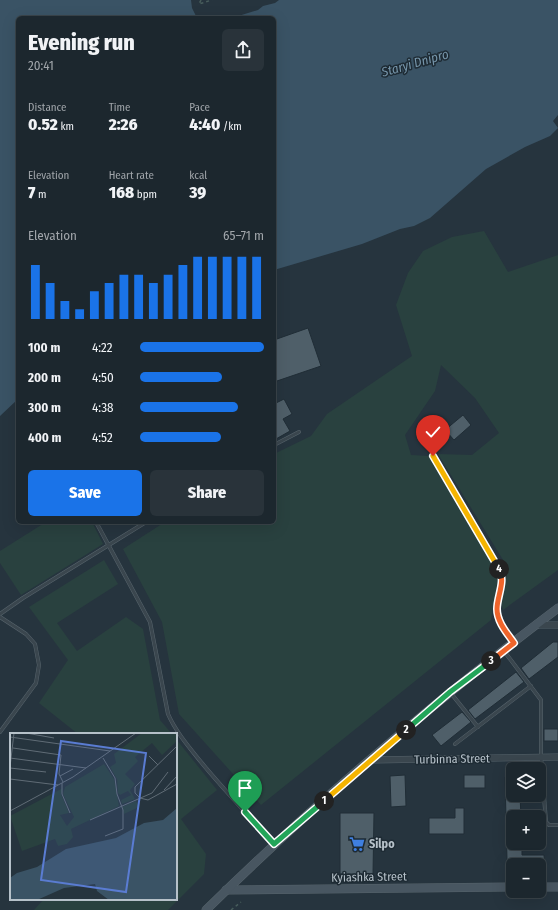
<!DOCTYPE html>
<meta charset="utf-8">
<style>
:root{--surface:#1c272e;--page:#29333a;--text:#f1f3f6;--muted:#a0a5aa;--line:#3a444a;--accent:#1a73e8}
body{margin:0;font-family:"Fira Sans Condensed",sans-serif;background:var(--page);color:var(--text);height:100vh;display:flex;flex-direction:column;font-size:15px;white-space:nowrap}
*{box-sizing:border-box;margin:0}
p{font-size:13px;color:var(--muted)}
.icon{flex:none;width:22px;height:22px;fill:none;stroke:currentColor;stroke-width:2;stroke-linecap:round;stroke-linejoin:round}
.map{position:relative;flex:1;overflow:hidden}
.panel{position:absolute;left:16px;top:16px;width:260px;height:508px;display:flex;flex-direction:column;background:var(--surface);border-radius:6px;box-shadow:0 4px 16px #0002,0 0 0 1px var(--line)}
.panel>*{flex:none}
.buttons{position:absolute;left:506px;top:762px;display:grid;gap:8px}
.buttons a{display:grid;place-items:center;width:40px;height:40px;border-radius:6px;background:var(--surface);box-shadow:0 4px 16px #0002,0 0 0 1px var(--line);font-size:20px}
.pin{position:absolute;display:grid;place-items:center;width:34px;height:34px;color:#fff;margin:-41px -17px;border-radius:50% 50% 50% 0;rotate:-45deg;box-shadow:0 0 4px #0007}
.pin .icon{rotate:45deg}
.km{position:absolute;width:20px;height:20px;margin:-10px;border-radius:50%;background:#222;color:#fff;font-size:11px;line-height:20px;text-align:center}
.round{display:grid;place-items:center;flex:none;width:42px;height:42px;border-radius:6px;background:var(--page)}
.head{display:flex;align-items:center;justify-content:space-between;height:68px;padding:0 12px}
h1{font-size:22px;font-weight:800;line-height:30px}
.metrics{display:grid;grid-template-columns:repeat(3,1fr);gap:6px;height:68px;padding:4px 12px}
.metrics div{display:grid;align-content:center}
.metrics b{font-size:17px;font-weight:800}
.metrics small{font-size:11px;font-weight:400}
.metrics p{font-size:11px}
.chart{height:112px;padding:8px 12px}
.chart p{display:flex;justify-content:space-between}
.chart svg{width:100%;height:72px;margin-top:4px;stroke:var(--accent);stroke-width:6}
.button{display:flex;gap:8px;margin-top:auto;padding:8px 12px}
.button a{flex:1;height:46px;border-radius:6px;background:var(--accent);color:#fff;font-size:16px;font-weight:800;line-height:46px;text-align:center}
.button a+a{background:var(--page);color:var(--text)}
ul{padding:0 12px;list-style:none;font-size:13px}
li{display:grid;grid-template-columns:64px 48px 1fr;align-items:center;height:30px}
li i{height:10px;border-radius:5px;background:var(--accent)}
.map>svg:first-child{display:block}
.green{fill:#29413f}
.water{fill:#3a5365}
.building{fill:#4f5f69;stroke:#202d36}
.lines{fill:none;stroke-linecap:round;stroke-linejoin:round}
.lane-casing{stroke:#57646c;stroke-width:4}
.street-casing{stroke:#57646c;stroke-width:7}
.secondary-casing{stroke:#57646c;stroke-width:9}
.path{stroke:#485d5c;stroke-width:1.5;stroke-dasharray:3 3;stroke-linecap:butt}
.lane{stroke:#3a464e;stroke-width:3}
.street{stroke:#3a464e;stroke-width:6}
.secondary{stroke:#485661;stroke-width:8}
.split-1-casing{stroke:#fff;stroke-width:8}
.split-2-casing{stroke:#fff;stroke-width:8}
.split-3-casing{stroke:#fff;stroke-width:8}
.split-4-casing{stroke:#fff;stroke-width:8}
.split-5-casing{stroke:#fff;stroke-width:8}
.split-1{stroke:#22a559;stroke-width:5}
.split-2{stroke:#f5b400;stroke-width:5}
.split-3{stroke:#22a559;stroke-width:5}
.split-4{stroke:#f0652b;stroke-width:5}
.split-5{stroke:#f5b400;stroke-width:5}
.labels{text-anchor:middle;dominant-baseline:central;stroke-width:3;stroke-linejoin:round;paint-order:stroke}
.street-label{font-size:12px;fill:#b6c1c9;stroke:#1e2b34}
.poi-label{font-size:12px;font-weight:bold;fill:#b6c1c9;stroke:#1e2b34;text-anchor:start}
.water-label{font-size:13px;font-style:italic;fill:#7796ab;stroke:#1e2b34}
.inset-road{fill:none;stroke:#606c76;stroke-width:1}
.view{fill:#5a7cd2;fill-opacity:0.15;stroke:#5a7cd2;stroke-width:2}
.inset-edge{fill:none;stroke:#b6c1c9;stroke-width:2}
</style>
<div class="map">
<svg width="558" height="910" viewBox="0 0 558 910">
<rect width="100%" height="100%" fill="#26343e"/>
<g class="green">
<polygon points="484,231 508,272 558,255 558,570 503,610 501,603 508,568 438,454 472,455 499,433 475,398 441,365 435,391 405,435 411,455 429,456 499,572 491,620 261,805 179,714 162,622 123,549 165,522 274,522 274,454 311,436 327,414 412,356 396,305 408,273 423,251 452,237"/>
<polygon points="46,522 92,522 103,544 21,595 0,563 0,551"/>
<polygon points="104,560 118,584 57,623 77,651 126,617 143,629 160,720 172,734 78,734 39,703 68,660 29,607"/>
<polygon points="176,739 217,790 181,819 206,854 204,874 168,910 34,910 44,899 176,899"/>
</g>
<g class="water">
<polygon points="0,0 191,0 192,8 197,18 18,18 18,399 0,416"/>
<polygon points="279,0 558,0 558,115 553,121 558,128 550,136 525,147 486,169 430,218 414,226 400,229 362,244 274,270 274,18 232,18 258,10 263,6 275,3"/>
</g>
<g class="building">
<polygon points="308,328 321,366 274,382 274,340"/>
<polygon points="284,399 292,414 283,419 290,431 276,439 274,434 274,404"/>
<polygon points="463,415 471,425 454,440 445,430"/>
<polygon points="553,642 558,642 558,657 529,679 521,668"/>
<polygon points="516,672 524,682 475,719 468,710"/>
<polygon points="462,712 471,722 441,746 432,735"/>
<rect x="544" y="729" width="14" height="12"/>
<polygon points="405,775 406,806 391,807 390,776"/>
<rect x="464" y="775" width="21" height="13"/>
<polygon points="505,777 513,777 513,795 520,795 521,817 513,817 513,843 522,843 522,855 544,855 545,871 539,871 539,865 521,865 521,859 507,860"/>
<polygon points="455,808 464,808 464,834 429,834 429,818 455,818"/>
<polygon points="340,813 374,813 373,874 340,874"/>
</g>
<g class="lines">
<defs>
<g id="lane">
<polyline points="274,445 299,432"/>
<polyline points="433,456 502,573 497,609 499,618 513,641"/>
<path d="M 96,522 L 150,622 L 168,714 C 176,732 189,747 201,762 C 224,790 250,817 274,844"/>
<polyline points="0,614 23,598 146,522"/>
<polyline points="0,617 26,634 35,644 39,665 36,683 0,732"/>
<polyline points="504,651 541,700 541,757 546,822 549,825 558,825"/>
<polyline points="450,692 478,727"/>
<polyline points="455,744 531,686"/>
</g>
<g id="street">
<polyline points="536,625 558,625"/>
<polyline points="371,760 558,757"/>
</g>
<g id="secondary">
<polyline points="539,887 558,887"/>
<polyline points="226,890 513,887"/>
<path d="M 206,910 C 316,802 435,701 558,608"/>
</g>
</defs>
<use href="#lane" class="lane-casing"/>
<use href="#street" class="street-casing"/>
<use href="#secondary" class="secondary-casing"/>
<g class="path">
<polyline points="201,0 199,4 212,0"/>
<polyline points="231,910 241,902"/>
</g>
<use href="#lane" class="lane"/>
<use href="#street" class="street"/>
<use href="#secondary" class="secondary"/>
</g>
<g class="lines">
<defs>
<polyline id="split-1" points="245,812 274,844 324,801"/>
<polyline id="split-2" points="324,801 406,730"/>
<polyline id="split-3" points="406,730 450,692 491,661"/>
<path id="split-4" d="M 491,661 L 514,643 C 507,633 497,622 497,609 C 497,596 506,581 499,569"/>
<polyline id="split-5" points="433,456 499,569"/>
</defs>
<use href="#split-1" class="split-1-casing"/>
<use href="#split-2" class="split-2-casing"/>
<use href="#split-3" class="split-3-casing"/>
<use href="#split-4" class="split-4-casing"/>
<use href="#split-5" class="split-5-casing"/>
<use href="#split-1" class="split-1"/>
<use href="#split-2" class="split-2"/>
<use href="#split-3" class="split-3"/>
<use href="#split-4" class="split-4"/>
<use href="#split-5" class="split-5"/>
</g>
<defs>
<symbol id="supermarket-bare" viewBox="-9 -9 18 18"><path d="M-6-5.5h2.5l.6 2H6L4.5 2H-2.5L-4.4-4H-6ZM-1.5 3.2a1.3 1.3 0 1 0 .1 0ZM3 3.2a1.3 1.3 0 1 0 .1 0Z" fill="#3f7fe0" stroke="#1e2b34" stroke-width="2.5" paint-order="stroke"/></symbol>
</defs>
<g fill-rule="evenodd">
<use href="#supermarket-bare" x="346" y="833" width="22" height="22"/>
</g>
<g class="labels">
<g class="street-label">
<text transform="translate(452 759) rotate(-1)">Turbinna Street</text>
<text transform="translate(369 877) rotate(-1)">Kyiashka Street</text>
</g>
<g class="poi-label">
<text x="369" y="844">Silpo</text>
</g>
<g class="water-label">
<text transform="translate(415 63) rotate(-16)">Staryi Dnipro</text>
</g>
</g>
<g transform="translate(10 733)">
<rect width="167" height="167" fill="#26343e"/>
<path d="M 132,0 L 167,0 L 167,8 L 152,22 L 142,10 L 125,24 L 128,28 L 115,41 L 125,51 L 120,57 L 125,66 L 112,71 L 111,67 L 121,62 L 118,58 L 110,62 L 108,60 L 107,46 L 100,34 L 106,30 L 104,21 ZM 94,31 L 104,46 L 109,73 L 61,96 L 63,104 L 57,111 L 48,113 L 45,106 L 12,118 L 0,83 L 53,55 L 51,61 L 59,80 L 50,82 L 57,93 L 64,84 L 53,61 L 55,54 ZM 126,68 L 129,74 L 114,81 L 112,74 Z" fill="#29413f"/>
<path d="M 167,75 L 167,167 L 99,167 L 87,158 L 85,151 L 54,155 L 27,167 L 0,167 L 0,145 L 7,140 L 27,134 L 56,116 L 106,105 L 134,90 L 153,87 Z" fill="#3a5365"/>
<path class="inset-road" d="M 16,0 L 44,5M 0,4 L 100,18M 167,13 L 125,54 L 125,60 L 130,65 L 138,67 L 167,51M 3,15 L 51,22 L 49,41 L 53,49M 139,23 L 148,32M 0,25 L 76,35M 93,25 L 105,45 L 107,61 L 113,77 L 113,96 L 95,103M 0,34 L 4,0M 0,35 L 36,39M 50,43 L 63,36M 0,46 L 48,52M 52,50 L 52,61 L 60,80M 154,57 L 167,43M 0,78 L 63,44 L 126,0M 80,87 L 142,60 L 158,39"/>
<path class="view" d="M 51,8 L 136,20 L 116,159 L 31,147 Z"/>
<rect width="167" height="167" class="inset-edge"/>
</g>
</svg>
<div class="buttons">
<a><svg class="icon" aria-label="layers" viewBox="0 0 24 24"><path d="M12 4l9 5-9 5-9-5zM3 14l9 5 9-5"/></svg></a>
<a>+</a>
<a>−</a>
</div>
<div class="pin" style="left:245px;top:812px;background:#1e9e55"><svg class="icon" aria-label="arrive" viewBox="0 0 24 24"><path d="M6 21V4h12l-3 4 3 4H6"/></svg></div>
<div class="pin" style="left:433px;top:456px;background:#d93025"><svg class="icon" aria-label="check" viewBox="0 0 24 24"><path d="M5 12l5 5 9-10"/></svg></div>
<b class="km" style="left:324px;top:801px">1</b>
<b class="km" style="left:406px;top:730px">2</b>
<b class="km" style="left:491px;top:661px">3</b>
<b class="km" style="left:499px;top:569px">4</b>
<section class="panel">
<div class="head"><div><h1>Evening run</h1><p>20:41</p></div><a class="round"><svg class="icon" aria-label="share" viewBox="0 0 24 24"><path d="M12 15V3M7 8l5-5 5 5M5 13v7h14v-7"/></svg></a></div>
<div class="metrics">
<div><p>Distance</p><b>0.52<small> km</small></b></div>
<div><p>Time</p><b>2:26</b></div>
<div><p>Pace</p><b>4:40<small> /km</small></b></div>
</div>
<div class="metrics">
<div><p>Elevation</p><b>7<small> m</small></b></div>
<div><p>Heart rate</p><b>168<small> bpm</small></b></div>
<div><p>kcal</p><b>39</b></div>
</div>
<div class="chart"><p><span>Elevation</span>65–71 m</p>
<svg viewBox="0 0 160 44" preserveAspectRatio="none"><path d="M5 44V11M15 44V22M25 44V33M35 44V38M45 44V27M55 44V22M65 44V17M75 44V17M85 44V22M95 44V17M105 44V11M115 44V6M125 44V6M135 44V6M145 44V6M155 44V6"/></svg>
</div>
<ul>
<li><b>100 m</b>4:22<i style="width:100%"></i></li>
<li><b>200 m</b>4:50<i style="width:66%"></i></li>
<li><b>300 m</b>4:38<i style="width:79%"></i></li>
<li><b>400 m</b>4:52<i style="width:65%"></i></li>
</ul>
<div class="button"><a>Save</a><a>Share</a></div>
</section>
</div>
